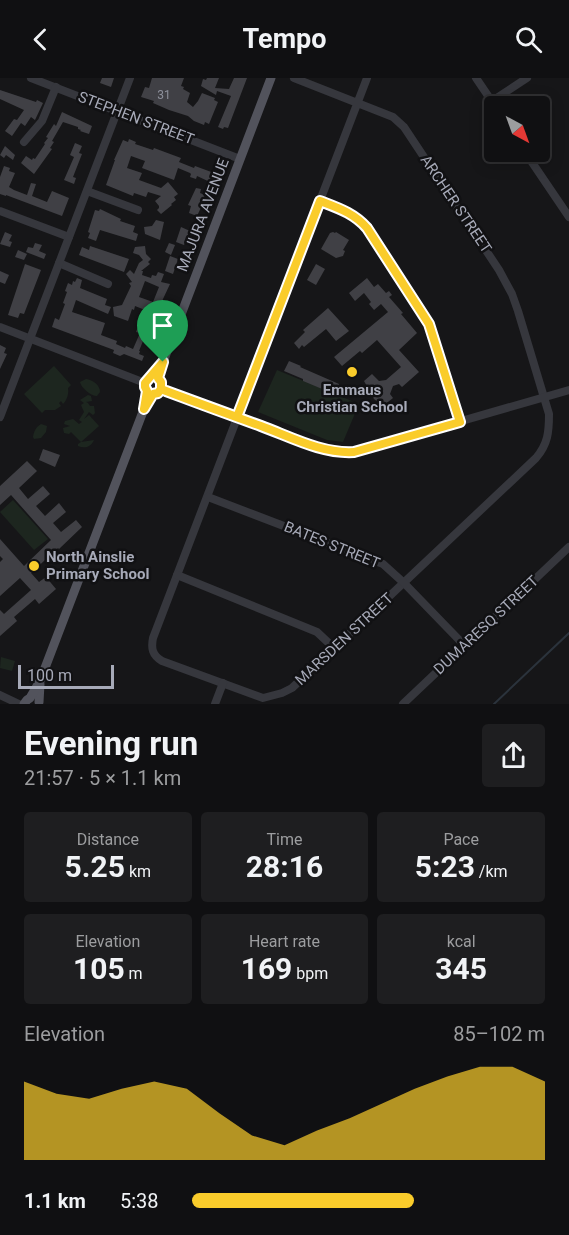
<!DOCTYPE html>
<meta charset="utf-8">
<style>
:root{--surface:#101012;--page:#1e1e20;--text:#f1f3f6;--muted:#9c9d9f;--line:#303032;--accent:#facc2b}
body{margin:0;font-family:Roboto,sans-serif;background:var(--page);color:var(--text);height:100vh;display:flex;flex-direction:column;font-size:22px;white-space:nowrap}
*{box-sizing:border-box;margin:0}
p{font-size:20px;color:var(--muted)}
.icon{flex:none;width:33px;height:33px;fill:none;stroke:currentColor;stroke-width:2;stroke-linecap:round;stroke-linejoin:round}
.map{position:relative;height:626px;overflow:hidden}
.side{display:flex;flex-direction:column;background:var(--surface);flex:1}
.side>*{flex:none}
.needle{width:39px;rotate:139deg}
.buttons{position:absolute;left:484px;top:18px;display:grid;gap:12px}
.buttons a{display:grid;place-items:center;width:66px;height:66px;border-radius:6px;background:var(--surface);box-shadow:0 3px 15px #0003,0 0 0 2px var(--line);font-size:30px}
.scale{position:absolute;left:18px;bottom:15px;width:96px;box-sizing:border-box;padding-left:6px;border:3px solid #a7aab8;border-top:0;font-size:16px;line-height:21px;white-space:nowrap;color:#a7aab8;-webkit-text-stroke:4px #111113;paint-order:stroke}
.pin{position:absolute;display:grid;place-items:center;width:51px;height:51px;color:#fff;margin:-62px -26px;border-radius:50% 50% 50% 0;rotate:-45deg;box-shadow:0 0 6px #0007}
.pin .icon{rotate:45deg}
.round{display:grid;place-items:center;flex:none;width:63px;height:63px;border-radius:6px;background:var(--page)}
.head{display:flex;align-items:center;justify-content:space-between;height:102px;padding:0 24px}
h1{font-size:33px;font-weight:700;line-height:45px}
.figures{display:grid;grid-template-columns:repeat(3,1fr);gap:9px;height:102px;padding:6px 24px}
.figures div{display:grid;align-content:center;border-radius:6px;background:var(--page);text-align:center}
.figures b{font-size:30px;font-weight:700}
.figures small{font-size:16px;font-weight:400}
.figures p{font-size:16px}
.chart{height:168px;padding:12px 24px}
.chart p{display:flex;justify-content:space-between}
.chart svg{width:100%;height:108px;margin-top:6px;fill:var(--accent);opacity:.7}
ul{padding:0 24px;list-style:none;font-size:20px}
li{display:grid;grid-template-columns:96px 72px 1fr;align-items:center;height:45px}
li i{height:15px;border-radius:8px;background:var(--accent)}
header{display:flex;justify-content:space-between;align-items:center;height:78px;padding:0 24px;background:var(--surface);font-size:27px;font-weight:700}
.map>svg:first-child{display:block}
.green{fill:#1d261f}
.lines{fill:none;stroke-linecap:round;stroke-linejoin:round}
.stream{stroke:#2b333c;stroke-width:2}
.building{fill:#404045;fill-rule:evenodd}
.minor{stroke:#36373d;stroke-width:8}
.major{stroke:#52535c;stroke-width:9}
.route-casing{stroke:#fff;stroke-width:12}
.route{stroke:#facc2b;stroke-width:8}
.poi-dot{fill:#facc2b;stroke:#111113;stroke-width:2}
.labels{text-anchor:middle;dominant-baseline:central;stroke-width:5;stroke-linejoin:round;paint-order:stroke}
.number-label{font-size:12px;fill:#8d909b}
.street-label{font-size:15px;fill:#a7aab8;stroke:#111113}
.poi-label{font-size:15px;font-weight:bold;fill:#a7aab8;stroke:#111113}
</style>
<header><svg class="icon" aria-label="back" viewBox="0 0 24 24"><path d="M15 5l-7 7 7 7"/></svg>Tempo<svg class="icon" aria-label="search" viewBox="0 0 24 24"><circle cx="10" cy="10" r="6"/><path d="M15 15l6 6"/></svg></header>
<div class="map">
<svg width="569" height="626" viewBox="0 0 569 626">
<rect width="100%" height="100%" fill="#161618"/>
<g class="green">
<path d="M 54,288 L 71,307 L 68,310 C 69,316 67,322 63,326 L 61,323 L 59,325 L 61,328 L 55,332 L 45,332 L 42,335 L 24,316 Z"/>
<polygon points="277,292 359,326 343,364 327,362 258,334"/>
<path d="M 86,301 C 93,302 100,307 100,314 L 97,318 C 91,318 81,310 80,304 Z"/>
<path d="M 88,317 L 91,318 L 92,323 L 86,324 L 88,325 L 90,328 L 94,328 L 95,335 L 93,337 L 89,334 L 84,341 L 89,337 L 99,348 L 81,364 L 94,362 C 91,369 85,371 78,368 L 78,366 L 81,364 L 71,354 L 69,356 L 64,355 L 63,350 L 70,348 L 64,346 L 65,343 L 73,341 L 79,346 L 82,344 L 79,342 L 84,334 L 81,327 L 84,325 L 80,322 Z"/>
<path d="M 41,346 L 47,348 L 46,354 L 41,360 L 34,361 L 33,359 C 34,353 36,349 41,346 Z"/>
<polygon points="13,422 48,461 34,472 0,434"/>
<polygon points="1,579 15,583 12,593 0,590"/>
</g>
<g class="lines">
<polyline class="stream" points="494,626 569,555"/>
</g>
<g class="building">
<polygon points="102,0 114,0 111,9 100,5"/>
<polygon points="152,0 184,0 181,8 184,9 183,11 190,15 187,24 193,29 198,23 202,15 215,20 214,22 218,24 209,46 205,44 204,47 194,43 188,38 169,32 153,25 154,23 141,19 145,9 149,10"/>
<polygon points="207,0 219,0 215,10 229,11 234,0 247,0 228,50 224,49 223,51 218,49 231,18 217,13 216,17 201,8 203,1 206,2"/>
<polygon points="0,12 36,24 37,22 43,25 35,42 31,39 25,48 21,45 12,58 5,53 14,41 17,42 24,32 0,21"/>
<polygon points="62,34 92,48 89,56 80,53 81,52 78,51 78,49 63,44 52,63 54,64 50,70 52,71 34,96 21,85 26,78 32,82 33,80 35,81 45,66 44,65 48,60 46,59 54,46 56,48"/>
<polygon points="129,61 136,64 135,66 153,72 154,70 181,80 179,84 194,90 195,88 214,95 210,104 197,98 196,101 190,99 191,96 190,95 178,90 174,102 142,90 145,83 131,78 127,90 142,95 139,102 161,110 168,104 178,116 174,119 176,122 171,126 172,127 161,136 157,132 159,130 159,128 155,123 161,118 148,114 146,119 134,115 133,118 106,107 115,82 114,82 123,62 128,64"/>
<polygon points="75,65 82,68 79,75 82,76 73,99 76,100 74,106 64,102 74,79 70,77"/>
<polygon points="5,68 15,77 13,82 6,77 4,80 0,77"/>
<polygon points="4,88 10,90 9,93 15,95 9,109 14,112 27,117 31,105 36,106 32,118 47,124 52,113 69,120 62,138 6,117 6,118 0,116 0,99"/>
<polygon points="196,110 201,111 200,115 205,117 203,121 205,121 197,138 189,135 191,128 188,127"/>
<polygon points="100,131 121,141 120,143 135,148 133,154 138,156 136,163 100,152 96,163 88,160 90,155 88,154 95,132 99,133"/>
<polygon points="156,142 164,144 160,162 145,156 144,149 152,148"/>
<polygon points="181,149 190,153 184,167 176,164"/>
<polygon points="5,154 12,157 9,163 12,164 10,169 0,166"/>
<polygon points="333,154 335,155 336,154 349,162 343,172 345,173 343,178 336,180 321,171 330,155"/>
<polygon points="35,165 42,167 39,173 46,176 44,181 26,174 28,169 33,170"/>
<polygon points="169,165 175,167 171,177 165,174"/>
<polygon points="90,168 129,181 124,194 79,177 82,169 89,172"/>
<path d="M 145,168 L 146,176 L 151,181 L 148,184 L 150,186 L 141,193 L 143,193 L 142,197 L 151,200 L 152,197 L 156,198 L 158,194 L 164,196 L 161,204 L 170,206 L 156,236 L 160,237 L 157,246 L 155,246 L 148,265 L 143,263 L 139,273 L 140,273 L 139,276 L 144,278 L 142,283 L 124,276 L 120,278 L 113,275 L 114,272 L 52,249 L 55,240 L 59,242 L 65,226 L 63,225 L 67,214 L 65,213 L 68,205 L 72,207 L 73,203 L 75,204 L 77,200 L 82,202 L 80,210 L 107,221 L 105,227 L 111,229 L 108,236 L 76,222 L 72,234 L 105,245 L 101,257 L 117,263 L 116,266 L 125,270 L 126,268 L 133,271 L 140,255 L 136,254 L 140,243 L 145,245 L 150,234 L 135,228 L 134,232 L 132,231 L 128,243 L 114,238 L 113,229 L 122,227 L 131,208 L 129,205 L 132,204 L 126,196 L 130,192 L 134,196 L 139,185 L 143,182 L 139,177 L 133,175 L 135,169 ZM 145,203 L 159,209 L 153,224 L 139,219 Z"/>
<polygon points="18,172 27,176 24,182 15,179"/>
<polygon points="170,178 178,181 173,196 165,193"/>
<polygon points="25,186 41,192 24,236 20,235 18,240 8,237"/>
<polygon points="316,186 325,191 316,207 307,202"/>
<polygon points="0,193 9,197 5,206 0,204"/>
<polygon points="367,200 374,209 378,206 386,215 389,213 392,217 389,219 403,235 401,236 417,255 399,272 419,294 402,309 399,306 393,308 390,316 393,320 383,328 374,321 364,303 372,296 379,303 386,302 401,289 377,262 362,275 360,273 342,288 334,279 388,234 381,226 374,232 369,226 371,224 364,215 355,223 349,215"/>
<polygon points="328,230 349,253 336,263 326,251 304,269 302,267 299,271 294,265 305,254 303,252"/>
<polygon points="0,267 6,270 4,275 7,276 0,291"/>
<polygon points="289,283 301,288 300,289 339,306 334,316 303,303 303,301 284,293"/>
<polygon points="43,371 60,377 55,389 39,382"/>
<polygon points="27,383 37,393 19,410 28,421 43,408 50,416 36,428 45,438 59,425 66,434 53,445 61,454 76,442 82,449 59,471 58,470 31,495 39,504 46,499 56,511 39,526 35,521 14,539 17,543 0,558 0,532 4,536 31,512 20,500 0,518 0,484 3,481 0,478 0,461 24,488 51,462 11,417 0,427 0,408"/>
</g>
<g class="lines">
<g class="minor">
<polyline points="31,0 240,81"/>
<path d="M 294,0 L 393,39 L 404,49 L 499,192 L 512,216 L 518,233 L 549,336 C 549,354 548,366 536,380 L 292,610 L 282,615 L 263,620 L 162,583 C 152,577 151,570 153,560 C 209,414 264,269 320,123 L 321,120 L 367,0"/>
<polyline points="476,0 495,28"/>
<polyline points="492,23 527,0"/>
<polyline points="24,64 42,43 56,9"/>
<polyline points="525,74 569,139"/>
<polyline points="87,113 138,132"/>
<path d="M 320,123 C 338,130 354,135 367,150 L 429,246 L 460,344"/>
<polyline points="0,133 69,159"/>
<polyline points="59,185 108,206"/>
<polyline points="0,249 145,305"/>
<polyline points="161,311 318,369 342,374 354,374 569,312"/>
<polyline points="0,339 130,0"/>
<polyline points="208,419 383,486 404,505 464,567"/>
<polyline points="177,497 317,554 334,570"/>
<polyline points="0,617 19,626"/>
<polyline points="215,626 223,605"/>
<polyline points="403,626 569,469"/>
</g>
<g class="major">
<circle cx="153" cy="307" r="9"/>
<polyline points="158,300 163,284 271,0"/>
<polyline points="39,624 40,606"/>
<polyline points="24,626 27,622 30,620 40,603 144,331 153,316"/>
</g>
</g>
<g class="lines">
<defs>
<path id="route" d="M 163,284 L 145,305 L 145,309 L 147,313 L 144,331 L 153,316 L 158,315 L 161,311 C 194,324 228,336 261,348 C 291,359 322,376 354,374 L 460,344 L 429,246 L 367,150 C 354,135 338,130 320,123 L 237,339 L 166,313 L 161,311 L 161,304 L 158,300 L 163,284"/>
</defs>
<use href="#route" class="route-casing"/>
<use href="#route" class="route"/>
</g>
<g class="poi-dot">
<circle cx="352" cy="294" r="6"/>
<circle cx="34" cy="488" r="6"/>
</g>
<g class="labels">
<g class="number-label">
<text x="164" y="17">31</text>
</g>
<g class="street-label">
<text transform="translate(136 40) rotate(21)">STEPHEN STREET</text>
<text transform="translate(456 126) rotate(56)">ARCHER STREET</text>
<text transform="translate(203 137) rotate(-69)">MAJURA AVENUE</text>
<text transform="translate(332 467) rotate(22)">BATES STREET</text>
<text transform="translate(486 547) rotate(-43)">DUMARESQ STREET</text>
<text transform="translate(344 561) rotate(-43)">MARSDEN STREET</text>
</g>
<g class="poi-label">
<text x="352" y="312">Emmaus<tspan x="352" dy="17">Christian School</tspan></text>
<text x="46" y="479" text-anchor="start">North Ainslie<tspan x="46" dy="17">Primary School</tspan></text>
</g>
</g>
</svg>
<div class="buttons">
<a><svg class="needle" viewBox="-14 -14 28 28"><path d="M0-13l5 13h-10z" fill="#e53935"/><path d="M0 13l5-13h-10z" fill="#9c9d9f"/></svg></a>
</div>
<div class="scale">100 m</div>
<div class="pin" style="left:163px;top:284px;background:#1e9e55"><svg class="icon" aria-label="arrive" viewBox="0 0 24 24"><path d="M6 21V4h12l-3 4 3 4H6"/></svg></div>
</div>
<section class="side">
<div class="head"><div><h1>Evening run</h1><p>21:57 · 5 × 1.1 km</p></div><a class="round"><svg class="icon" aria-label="share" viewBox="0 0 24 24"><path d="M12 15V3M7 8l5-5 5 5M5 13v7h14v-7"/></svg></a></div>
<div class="figures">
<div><p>Distance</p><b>5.25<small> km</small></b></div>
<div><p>Time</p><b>28:16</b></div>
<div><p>Pace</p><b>5:23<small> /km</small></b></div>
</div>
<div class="figures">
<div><p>Elevation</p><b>105<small> m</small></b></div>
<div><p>Heart rate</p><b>169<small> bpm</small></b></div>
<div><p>kcal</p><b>345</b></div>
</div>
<div class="chart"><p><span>Elevation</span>85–102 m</p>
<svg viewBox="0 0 160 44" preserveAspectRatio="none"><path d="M0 44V12L10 17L20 19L30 15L40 12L50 15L60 25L70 34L80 38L90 32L100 27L110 21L120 15L130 10L140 6L150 6L160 12V44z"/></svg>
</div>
<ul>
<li><b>1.1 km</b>5:38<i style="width:63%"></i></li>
</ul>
</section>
